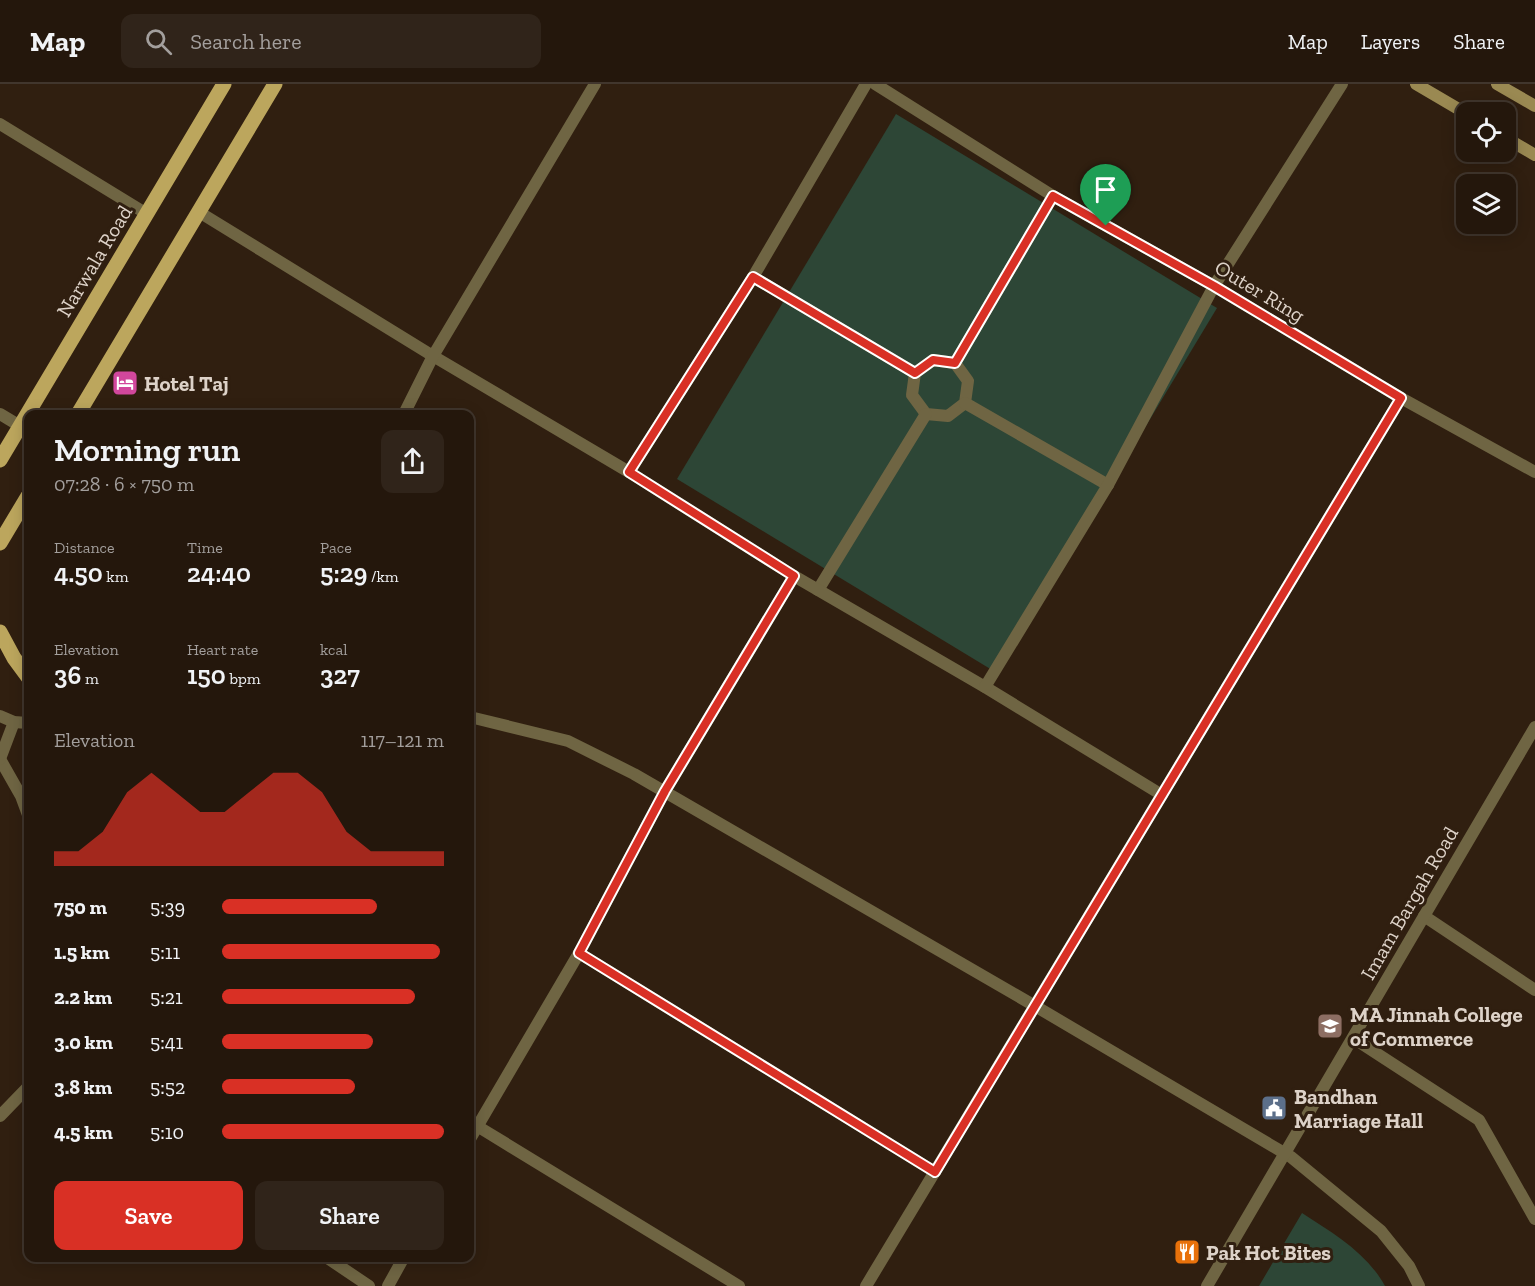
<!DOCTYPE html>
<meta charset="utf-8">
<style>
:root{--surface:#24170c;--page:#30241a;--text:#f1f3f6;--muted:#a39f9d;--line:#41362d;--accent:#d93025}
body{margin:0;font-family:"Zilla Slab",serif;background:var(--page);color:var(--text);height:100vh;display:flex;flex-direction:column;font-size:22px;white-space:nowrap}
*{box-sizing:border-box;margin:0}
p{font-size:20px;color:var(--muted)}
.icon{flex:none;width:33px;height:33px;fill:none;stroke:currentColor;stroke-width:2;stroke-linecap:round;stroke-linejoin:round}
.map{position:relative;flex:1;overflow:hidden}
.sheet{position:absolute;left:24px;top:326px;width:450px;height:852px;display:flex;flex-direction:column;background:var(--surface);border-radius:12px;box-shadow:0 3px 15px #0003,0 0 0 2px var(--line)}
.sheet>*{flex:none}
.controls{position:absolute;left:1456px;top:18px;display:grid;gap:12px}
.controls a{display:grid;place-items:center;width:60px;height:60px;border-radius:12px;background:var(--surface);box-shadow:0 3px 15px #0003,0 0 0 2px var(--line);font-size:30px}
.pin{position:absolute;display:grid;place-items:center;width:51px;height:51px;color:#fff;margin:-62px -26px;border-radius:50% 50% 50% 0;rotate:-45deg;box-shadow:0 0 6px #0007}
.pin .icon{rotate:45deg}
.round{display:grid;place-items:center;flex:none;width:63px;height:63px;border-radius:12px;background:var(--page)}
.head{display:flex;align-items:center;justify-content:space-between;height:102px;padding:0 30px}
h1{font-size:33px;font-weight:600;line-height:45px}
.figures{display:grid;grid-template-columns:repeat(3,1fr);gap:9px;height:102px;padding:6px 30px}
.figures div{display:grid;align-content:center}
.figures b{font-size:26px;font-weight:600}
.figures small{font-size:16px;font-weight:400}
.figures p{font-size:16px}
.chart{height:168px;padding:12px 30px}
.chart p{display:flex;justify-content:space-between}
.chart svg{width:100%;height:108px;margin-top:6px;fill:var(--accent);opacity:.7}
.cta{display:flex;gap:12px;margin-top:auto;padding:12px 30px}
.cta a{flex:1;height:69px;border-radius:12px;background:var(--accent);color:#fff;font-size:24px;font-weight:600;line-height:69px;text-align:center}
.cta a+a{background:var(--page);color:var(--text)}
ul{padding:0 30px;list-style:none;font-size:20px}
li{display:grid;grid-template-columns:96px 72px 1fr;align-items:center;height:45px}
li i{height:15px;border-radius:8px;background:var(--accent)}
header{display:flex;align-items:center;gap:36px;box-sizing:border-box;height:84px;padding:0 30px;background:var(--surface);border-bottom:2px solid var(--line)}
header strong{font-size:28px}
nav{display:flex;gap:33px;margin-inline-start:auto;font-size:21px}
.search{width:420px;height:54px;background:var(--page);display:flex;align-items:center;gap:15px;box-sizing:border-box;padding:0 21px;border-radius:12px;color:var(--muted);font-size:22px}
.map>svg:first-child{display:block}
.green{fill:#2d4636}
.lines{fill:none;stroke-linecap:round;stroke-linejoin:round}
.pedestrian{stroke:#6f6543;stroke-width:12}
.minor{stroke:#6f6543;stroke-width:12}
.secondary{stroke:#9a8952;stroke-width:12}
.primary{stroke:#bca65d;stroke-width:15}
.route-casing{stroke:#fff;stroke-width:12}
.route{stroke:#d93025;stroke-width:8}
.labels{text-anchor:middle;dominant-baseline:central;stroke-width:6;stroke-linejoin:round;paint-order:stroke}
.street-label{font-size:21px;fill:#ddd2c8;stroke:#301f10}
.poi-label{font-size:21px;font-weight:bold;fill:#ddd2c8;stroke:#301f10;text-anchor:start}
</style>
<header>
<strong>Map</strong>
<div class="search"><svg class="icon" aria-label="search" viewBox="0 0 24 24"><circle cx="10" cy="10" r="6"/><path d="M15 15l6 6"/></svg>Search here</div>
<nav><a>Map</a><a>Layers</a><a>Share</a></nav>
</header>
<div class="map">
<svg width="1535" height="1202" viewBox="0 0 1535 1202">
<rect width="100%" height="100%" fill="#301f10"/>
<g class="green">
<polygon points="896,30 1217,224 997,589 677,395"/>
<path d="M 1302,1129 C 1333,1149 1367,1169 1385,1202 L 1259,1202 Z"/>
</g>
<g class="lines">
<g class="pedestrian">
<polyline points="753,193 915,289"/>
<polygon points="933,276 955,279 968,297 965,319 948,332 926,330 912,311 915,289"/>
<polyline points="955,279 1053,112"/>
<polyline points="965,319 1108,401"/>
<polyline points="818,506 926,330"/>
</g>
<g class="minor">
<polyline points="875,0 1053,112 1214,202 1401,314 1535,388"/>
<polyline points="0,40 147,130"/>
<polyline points="199,128 433,272 629,388 794,492 985,603 1162,711"/>
<polyline points="0,330 20,342"/>
<polyline points="404,330 433,272 595,0"/>
<polyline points="629,388 753,193 866,0"/>
<polyline points="985,603 1108,401 1214,202 1342,0"/>
<polyline points="0,632 14,638 28,639"/>
<polyline points="470,633 568,657 634,690 1035,922 1291,1073 1381,1147 1409,1182 1419,1202"/>
<polyline points="0,675 21,712 28,731"/>
<polyline points="0,675 14,638"/>
<polyline points="1424,832 1535,906"/>
<polyline points="579,869 935,1088"/>
<polyline points="1353,954 1479,1036 1535,1135"/>
<polyline points="0,1032 28,1003"/>
<polyline points="477,1042 739,1202"/>
<polyline points="470,1055 579,869 665,707 794,492"/>
<polyline points="326,1173 369,1202"/>
<polyline points="388,1202 404,1173"/>
<polyline points="866,1202 1401,314"/>
<polyline points="1207,1202 1535,643"/>
</g>
<g class="secondary">
<polyline points="1416,0 1467,30"/>
<polyline points="1497,0 1535,22"/>
<polyline points="1506,54 1535,71"/>
</g>
<g class="primary">
<polyline points="78,330 275,0"/>
<polyline points="0,376 224,0"/>
<polyline points="0,459 28,412"/>
<polyline points="0,548 14,574 28,593"/>
</g>
</g>
<g class="lines">
<defs>
<polygon id="route" points="1053,112 1214,202 1401,314 935,1088 579,869 665,707 794,492 629,388 753,193 915,289 933,276 955,279"/>
</defs>
<use href="#route" class="route-casing"/>
<use href="#route" class="route"/>
</g>
<defs>
<symbol id="hotel-square" viewBox="-11 -11 22 22"><rect x="-9" y="-9" width="18" height="18" rx="4" fill="#d1479c" stroke="#301f10"/><path d="M-6-4.5h1.5V1H6V5H4.5V3h-9V5H-6ZM-4 0a1.8 1.8 0 1 1 3.6 0ZM.5 0V-2.5h3Q6-2.5 6 0Z" fill="#fff"/></symbol>
<symbol id="university-square" viewBox="-11 -11 22 22"><rect x="-9" y="-9" width="18" height="18" rx="4" fill="#8d6e63" stroke="#301f10"/><path d="M0-5L7-2L0 1L-7-2ZM-4 1L0 2.5L4 1V4Q0 6-4 4Z" fill="#fff"/></symbol>
<symbol id="civic-square" viewBox="-11 -11 22 22"><rect x="-9" y="-9" width="18" height="18" rx="4" fill="#5c6f8a" stroke="#301f10"/><path d="M-.6-6.5H3V-4.5H.6V-3L4-1V1h2V6H-6V1h2V-1L-.6-3ZM-1.2 2.5V6h2.4V2.5Z" fill="#fff"/></symbol>
<symbol id="restaurant-square" viewBox="-11 -11 22 22"><rect x="-9" y="-9" width="18" height="18" rx="4" fill="#e8710a" stroke="#301f10"/><path d="M-5-6h1v4h1v-4h1v4h1v-4h1v5L-1.5 .5V6h-2V.5L-5-1ZM5-6V6H3V1.5H1.5Q1.5-4 5-6Z" fill="#fff"/></symbol>
</defs>
<g fill-rule="evenodd">
<use href="#hotel-square" x="110" y="284" width="30" height="30"/>
<use href="#university-square" x="1315" y="927" width="30" height="30"/>
<use href="#civic-square" x="1259" y="1009" width="30" height="30"/>
<use href="#restaurant-square" x="1172" y="1153" width="30" height="30"/>
</g>
<g class="labels">
<g class="street-label">
<text transform="translate(94 177) rotate(-59)">Narwala Road</text>
<text transform="translate(1260 207) rotate(31)">Outer Ring</text>
<text transform="translate(1409 819) rotate(-60)">Imam Bargah Road</text>
</g>
<g class="poi-label">
<text x="144" y="299">Hotel Taj</text>
<text x="1350" y="930">MA Jinnah College<tspan x="1350" dy="24">of Commerce</tspan></text>
<text x="1294" y="1012">Bandhan<tspan x="1294" dy="24">Marriage Hall</tspan></text>
<text x="1206" y="1168">Pak Hot Bites</text>
</g>
</g>
</svg>
<div class="controls">
<a><svg class="icon" aria-label="locate" viewBox="0 0 24 24"><circle cx="12" cy="12" r="6"/><path d="M12 2v4M12 18v4M2 12h4M18 12h4"/></svg></a>
<a><svg class="icon" aria-label="layers" viewBox="0 0 24 24"><path d="M12 4l9 5-9 5-9-5zM3 14l9 5 9-5"/></svg></a>
</div>
<div class="pin" style="left:1106px;top:142px;background:#1e9e55"><svg class="icon" aria-label="arrive" viewBox="0 0 24 24"><path d="M6 21V4h12l-3 4 3 4H6"/></svg></div>
<section class="sheet">
<div class="head"><div><h1>Morning run</h1><p>07:28 · 6 × 750 m</p></div><a class="round"><svg class="icon" aria-label="share" viewBox="0 0 24 24"><path d="M12 15V3M7 8l5-5 5 5M5 13v7h14v-7"/></svg></a></div>
<div class="figures">
<div><p>Distance</p><b>4.50<small> km</small></b></div>
<div><p>Time</p><b>24:40</b></div>
<div><p>Pace</p><b>5:29<small> /km</small></b></div>
</div>
<div class="figures">
<div><p>Elevation</p><b>36<small> m</small></b></div>
<div><p>Heart rate</p><b>150<small> bpm</small></b></div>
<div><p>kcal</p><b>327</b></div>
</div>
<div class="chart"><p><span>Elevation</span>117–121 m</p>
<svg viewBox="0 0 160 44" preserveAspectRatio="none"><path d="M0 44V38L10 38L20 30L30 14L40 6L50 14L60 22L70 22L80 14L90 6L100 6L110 14L120 30L130 38L140 38L150 38L160 38V44z"/></svg>
</div>
<ul>
<li><b>750 m</b>5:39<i style="width:70%"></i></li>
<li><b>1.5 km</b>5:11<i style="width:98%"></i></li>
<li><b>2.2 km</b>5:21<i style="width:87%"></i></li>
<li><b>3.0 km</b>5:41<i style="width:68%"></i></li>
<li><b>3.8 km</b>5:52<i style="width:60%"></i></li>
<li><b>4.5 km</b>5:10<i style="width:100%"></i></li>
</ul>
<div class="cta"><a>Save</a><a>Share</a></div>
</section>
</div>
